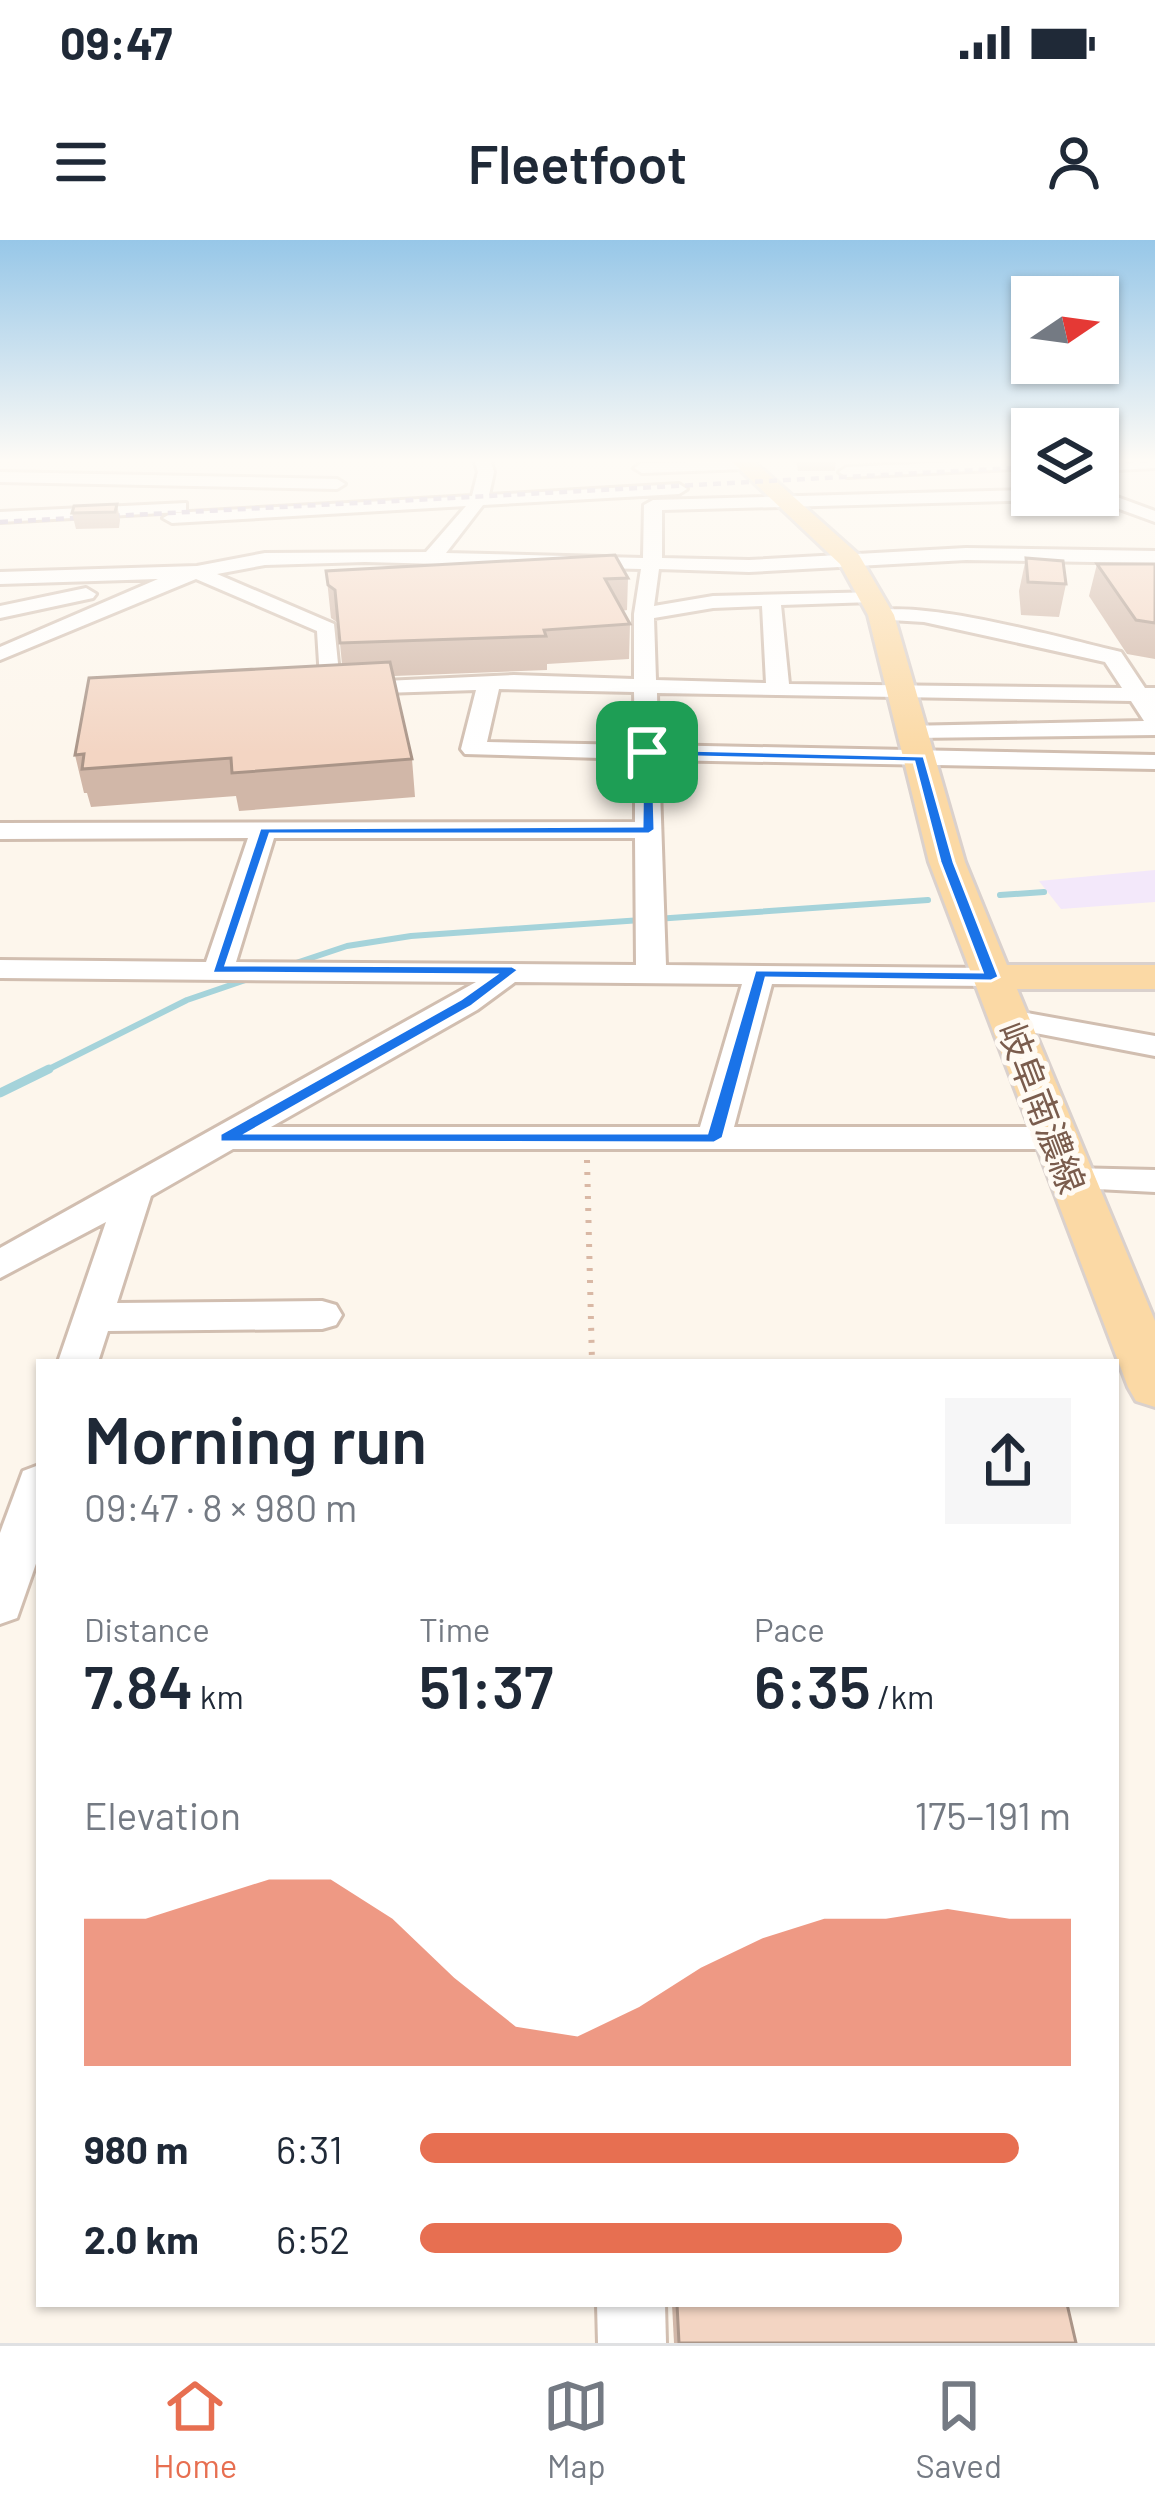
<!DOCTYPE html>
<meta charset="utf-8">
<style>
:root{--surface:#fff;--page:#f6f6f7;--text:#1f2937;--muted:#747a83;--line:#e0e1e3;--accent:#e76f51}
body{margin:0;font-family:Barlow,"Noto Sans JP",sans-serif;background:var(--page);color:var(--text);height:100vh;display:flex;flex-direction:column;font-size:45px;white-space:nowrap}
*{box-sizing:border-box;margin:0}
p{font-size:39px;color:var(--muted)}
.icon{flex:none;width:66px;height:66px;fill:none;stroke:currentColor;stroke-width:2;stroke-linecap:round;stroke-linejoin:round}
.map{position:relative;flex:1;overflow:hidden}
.details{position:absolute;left:36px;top:1119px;width:1083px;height:948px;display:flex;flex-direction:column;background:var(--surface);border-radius:0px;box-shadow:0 3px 9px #0004}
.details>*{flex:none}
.needle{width:78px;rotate:77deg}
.controls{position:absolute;left:1011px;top:36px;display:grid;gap:24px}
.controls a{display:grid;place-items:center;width:108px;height:108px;border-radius:0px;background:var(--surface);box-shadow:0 3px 9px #0004;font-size:60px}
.pin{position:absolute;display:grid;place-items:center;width:102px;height:102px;color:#fff;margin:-51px;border-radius:24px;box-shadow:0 6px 18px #0006}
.round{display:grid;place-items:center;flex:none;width:126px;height:126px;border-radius:0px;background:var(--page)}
.summary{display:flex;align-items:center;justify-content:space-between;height:204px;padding:0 48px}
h1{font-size:66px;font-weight:600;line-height:90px}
.metrics{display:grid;grid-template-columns:repeat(3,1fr);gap:18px;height:204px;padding:12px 48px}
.metrics div{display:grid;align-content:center}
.metrics b{font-size:60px;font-weight:600}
.metrics small{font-size:33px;font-weight:400}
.metrics p{font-size:33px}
.chart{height:336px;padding:24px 48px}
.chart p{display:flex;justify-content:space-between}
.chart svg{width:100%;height:216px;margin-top:12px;fill:var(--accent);opacity:.7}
ul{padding:0 48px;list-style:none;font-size:39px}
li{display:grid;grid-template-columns:192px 144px 1fr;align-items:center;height:90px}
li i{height:30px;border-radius:15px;background:var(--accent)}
.status{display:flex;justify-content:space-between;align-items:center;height:84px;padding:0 60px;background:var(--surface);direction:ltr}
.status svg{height:33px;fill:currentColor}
header{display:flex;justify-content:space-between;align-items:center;height:156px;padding:0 48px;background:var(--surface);font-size:54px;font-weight:600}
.dock{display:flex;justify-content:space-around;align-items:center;height:168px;border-top:3px solid var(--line);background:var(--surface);font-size:33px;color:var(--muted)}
.dock a{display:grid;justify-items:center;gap:6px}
.dock .selected{color:var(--accent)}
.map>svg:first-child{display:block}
.education{fill:#f3e8fa}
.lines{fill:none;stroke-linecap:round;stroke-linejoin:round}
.stream-far1{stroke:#a5d3da;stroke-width:6}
.stream{stroke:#a5d3da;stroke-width:9}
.minor-casing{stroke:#d1beb0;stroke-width:6}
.major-casing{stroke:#dad1cd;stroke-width:6}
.path{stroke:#d9b8a5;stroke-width:6;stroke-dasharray:3 9;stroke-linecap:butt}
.minor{fill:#fff;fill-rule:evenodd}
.major{fill:#fbd9a5;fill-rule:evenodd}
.rail{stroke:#b9a8c9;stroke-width:4.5;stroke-dasharray:8 6;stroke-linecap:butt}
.wall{fill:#d1b7a8}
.building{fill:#f3d5c3;stroke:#aa9588;stroke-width:3}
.route{fill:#1a73e8;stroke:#fff;stroke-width:3;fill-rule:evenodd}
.labels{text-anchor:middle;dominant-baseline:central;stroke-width:10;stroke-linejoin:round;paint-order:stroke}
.far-street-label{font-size:36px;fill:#7a5c4d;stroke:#fffaf3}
</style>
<div class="status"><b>09:47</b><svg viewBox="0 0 49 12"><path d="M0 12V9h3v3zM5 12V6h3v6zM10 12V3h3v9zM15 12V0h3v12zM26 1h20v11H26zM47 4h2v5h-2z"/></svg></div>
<header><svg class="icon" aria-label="menu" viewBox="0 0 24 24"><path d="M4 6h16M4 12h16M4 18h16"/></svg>Fleetfoot<svg class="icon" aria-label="person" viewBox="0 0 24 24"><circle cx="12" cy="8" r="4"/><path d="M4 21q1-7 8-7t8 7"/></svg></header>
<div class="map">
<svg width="1155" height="2103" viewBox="0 0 1155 2103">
<rect width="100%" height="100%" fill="#fdf6ec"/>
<polygon class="education" points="1155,630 1155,662 1061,669 1039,641"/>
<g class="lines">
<g class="stream-far1">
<polyline points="1000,655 1044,652"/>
<polyline points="290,725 347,706 411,696 928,660"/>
<polyline points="43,832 187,760 257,736"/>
</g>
<polyline class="stream" points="0,853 49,829"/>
<defs>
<g id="minor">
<path d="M 474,219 L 490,219 L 494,232 L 489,255 L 679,244 L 687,249 L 679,254 L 483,265 L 446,313 L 643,318 L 644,265 L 653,260 L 1032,250 L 1032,255 L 1058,255 L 1050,260 L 662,270 L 662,318 L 749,320 L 966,308 L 1155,311 L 1155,323 L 966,320 L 749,332 L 659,329 L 654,366 L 713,356 L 880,352 L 880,360 L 873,362 L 781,365 L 789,444 L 1122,448 L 1105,422 L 924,382 L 874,379 L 874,371 C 930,361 1061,398 1121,412 L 1145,448 L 1155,448 L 1155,495 L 912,498 L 900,491 L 904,486 L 1144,481 L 1131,461 L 657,453 L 658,505 L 1155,515 L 1155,529 L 659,520 L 666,725 L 991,728 L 1006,737 L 991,746 L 772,744 L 734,887 L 1054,887 L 1066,890 L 1071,898 L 1066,906 L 1054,909 L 233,909 L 151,956 L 117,1063 L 322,1061 L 336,1065 L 342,1075 L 336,1085 L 322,1089 L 108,1091 L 98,1122 L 58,1122 L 106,982 L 0,1038 L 0,1008 L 476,742 L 0,738 L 0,720 L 206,722 L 248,598 L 0,599 L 0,583 L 635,582 L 635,519 L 465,514 L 461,509 L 476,450 L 321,455 L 317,391 L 196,339 L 0,420 L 0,407 L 158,339 L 0,344 L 0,332 L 197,326 L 265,313 L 426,312 L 466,266 L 172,283 L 163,278 L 172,273 L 472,256 L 478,232 ZM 365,322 L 641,329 L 634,374 L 634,439 L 514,435 L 340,443 L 334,384 L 217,334 L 265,325 ZM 762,366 L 766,443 L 656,440 L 654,378 L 713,368 ZM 499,449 L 634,452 L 635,505 L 487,502 ZM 274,598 L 635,598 L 636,725 L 236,722 ZM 515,742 L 742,744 L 700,887 L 271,887 L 477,770 Z"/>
<polygon points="1022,219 1032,219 1032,228 847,237 839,232 847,227"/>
<polygon points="1155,219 1155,228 1098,231 1098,221"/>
<polygon points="750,221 752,224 744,229 642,233 634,228 642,223"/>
<polygon points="0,232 337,239 345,244 337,249 0,242"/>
<polygon points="1098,250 1155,271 1155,282 1092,259 1090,255 1098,255"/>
<polygon points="186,263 186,271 180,272 0,282 0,272"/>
<polygon points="86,348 96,354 93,358 0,378 0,366"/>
<polygon points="1010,770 1155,796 1155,816 999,786 994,779"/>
<polygon points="1071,928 1155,930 1155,952 1058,947 1053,939 1058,931"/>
<polygon points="39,1225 39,1315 17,1378 0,1384 0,1293 23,1231"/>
<polygon points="597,2064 665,2064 666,2103 598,2103"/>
</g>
<polygon id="major" points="729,219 751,219 859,315 894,375 965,622 1007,725 1155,725 1155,749 1017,749 1155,1081 1155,1167 1136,1161 1128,1147 929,622 868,375 840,324"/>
</defs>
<use href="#minor" class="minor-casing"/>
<use href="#major" class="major-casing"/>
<polyline class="path" points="587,920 592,1122"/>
<use href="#minor" class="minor"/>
<use href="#major" class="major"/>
<g class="rail">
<polyline points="1098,223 1155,220"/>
<polyline points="0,282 1032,227"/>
</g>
</g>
<g class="wall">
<polygon points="796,219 836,219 835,231 798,231"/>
<polygon points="117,264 120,280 119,288 76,289 72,273"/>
<polygon points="1026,318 1066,344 1059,377 1021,375 1019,351"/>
<polygon points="1097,324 1155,324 1155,419 1127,414 1089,356"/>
<polygon points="326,331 628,338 627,370 622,371 630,384 629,419 547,424 547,430 394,436 412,519 415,557 239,571 236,556 91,567 87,553 84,553 75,515 342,424 338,383 331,378"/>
<polygon points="672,2064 1067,2064 1076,2103 674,2103"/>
</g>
<g class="building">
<polygon points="117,264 115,272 72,273 74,266"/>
<polygon points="615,315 628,338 605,339 630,384 544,390 546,396 340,403 335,350 328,345 326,331"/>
<polygon points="1026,318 1063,321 1066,344 1028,342"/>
<polygon points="1097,324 1155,324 1155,383 1136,380"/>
<polygon points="390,422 412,519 232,533 231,518 82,529 84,514 75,515 89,438"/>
<polygon points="677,2064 1067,2064 1076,2103 679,2103"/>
</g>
<linearGradient id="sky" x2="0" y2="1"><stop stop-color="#97c7e8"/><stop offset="0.43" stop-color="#fefbf6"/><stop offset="1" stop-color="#fefbf6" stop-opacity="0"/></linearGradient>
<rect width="1155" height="513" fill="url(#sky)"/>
<path class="route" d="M 643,509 L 924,516 L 954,622 L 999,737 L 991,741 L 766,738 L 723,898 L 714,903 L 220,902 L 220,894 L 461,759 L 495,735 L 212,733 L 260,588 L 642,586 ZM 653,516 L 914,522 L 940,622 L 982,732 L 755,730 L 707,893 L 248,893 L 472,766 L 519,730 L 512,726 L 226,725 L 270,594 L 649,594 L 655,590 Z"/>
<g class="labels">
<g class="far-street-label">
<text transform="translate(1043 867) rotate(69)">岐阜南濃線</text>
</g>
</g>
</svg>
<div class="controls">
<a><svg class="needle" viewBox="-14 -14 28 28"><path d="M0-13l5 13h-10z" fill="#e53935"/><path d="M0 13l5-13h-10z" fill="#747a83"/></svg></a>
<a><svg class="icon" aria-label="layers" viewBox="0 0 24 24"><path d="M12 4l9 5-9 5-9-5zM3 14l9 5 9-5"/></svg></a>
</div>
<div class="pin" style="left:647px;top:512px;background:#1e9e55"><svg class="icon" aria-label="arrive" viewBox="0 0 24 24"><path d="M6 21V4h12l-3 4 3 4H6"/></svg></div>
<section class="details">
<div class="summary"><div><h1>Morning run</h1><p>09:47 · 8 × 980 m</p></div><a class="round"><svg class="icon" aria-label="share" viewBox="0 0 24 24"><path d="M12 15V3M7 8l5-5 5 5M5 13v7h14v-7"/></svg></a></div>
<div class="metrics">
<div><p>Distance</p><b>7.84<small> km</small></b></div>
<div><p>Time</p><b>51:37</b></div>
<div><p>Pace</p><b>6:35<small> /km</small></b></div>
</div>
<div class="chart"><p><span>Elevation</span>175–191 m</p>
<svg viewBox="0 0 160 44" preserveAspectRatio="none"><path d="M0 44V14L10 14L20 10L30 6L40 6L50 14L60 26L70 36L80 38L90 32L100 24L110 18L120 14L130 14L140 12L150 14L160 14V44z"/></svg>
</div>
<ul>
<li><b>980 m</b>6:31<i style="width:92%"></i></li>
<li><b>2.0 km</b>6:52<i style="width:74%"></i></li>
</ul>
</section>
</div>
<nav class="dock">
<a class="selected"><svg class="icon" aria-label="home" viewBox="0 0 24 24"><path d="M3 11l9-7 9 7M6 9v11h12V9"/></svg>Home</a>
<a><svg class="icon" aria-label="map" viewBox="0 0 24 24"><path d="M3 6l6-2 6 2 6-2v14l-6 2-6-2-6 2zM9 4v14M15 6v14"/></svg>Map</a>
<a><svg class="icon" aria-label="saved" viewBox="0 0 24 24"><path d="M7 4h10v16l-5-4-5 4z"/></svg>Saved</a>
</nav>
